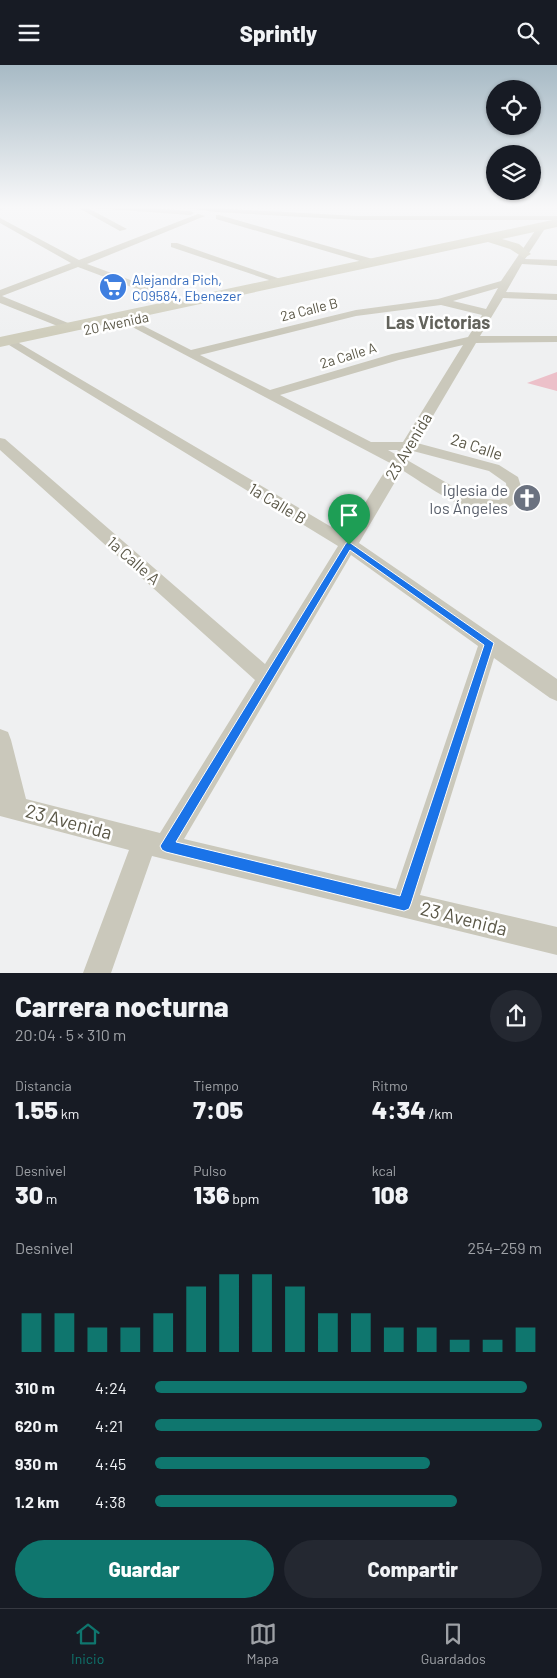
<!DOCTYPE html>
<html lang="es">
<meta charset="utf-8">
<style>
:root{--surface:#171b24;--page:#242831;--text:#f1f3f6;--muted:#9ea1a6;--line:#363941;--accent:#0f766e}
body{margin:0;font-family:Barlow,sans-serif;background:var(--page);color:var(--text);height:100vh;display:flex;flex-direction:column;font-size:19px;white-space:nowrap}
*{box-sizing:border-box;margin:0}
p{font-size:16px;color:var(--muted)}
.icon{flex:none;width:28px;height:28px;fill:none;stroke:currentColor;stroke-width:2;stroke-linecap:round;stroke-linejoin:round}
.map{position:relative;height:908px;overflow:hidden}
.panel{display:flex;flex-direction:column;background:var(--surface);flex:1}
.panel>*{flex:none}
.tools{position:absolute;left:486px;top:15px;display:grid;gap:10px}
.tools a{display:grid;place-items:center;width:55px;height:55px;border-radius:50%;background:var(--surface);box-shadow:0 1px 4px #0004;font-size:25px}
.pin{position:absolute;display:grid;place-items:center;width:42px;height:42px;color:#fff;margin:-51px -21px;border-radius:50% 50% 50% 0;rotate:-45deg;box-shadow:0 0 5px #0007}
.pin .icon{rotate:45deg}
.round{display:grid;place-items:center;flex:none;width:52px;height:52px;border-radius:26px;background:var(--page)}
.head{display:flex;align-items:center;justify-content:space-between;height:85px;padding:0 15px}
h1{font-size:28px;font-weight:800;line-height:38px}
.metrics{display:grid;grid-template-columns:repeat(3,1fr);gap:8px;height:85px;padding:5px 15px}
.metrics div{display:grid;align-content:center}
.metrics b{font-size:25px;font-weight:800}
.metrics small{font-size:14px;font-weight:400}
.metrics p{font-size:14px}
.chart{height:140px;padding:10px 15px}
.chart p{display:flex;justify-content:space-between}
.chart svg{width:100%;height:90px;margin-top:5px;stroke:var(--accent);stroke-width:6}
.button{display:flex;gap:10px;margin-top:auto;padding:10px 15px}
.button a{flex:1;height:58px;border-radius:30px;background:var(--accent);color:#fff;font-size:20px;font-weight:800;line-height:58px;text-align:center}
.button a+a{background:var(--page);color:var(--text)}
ul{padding:0 15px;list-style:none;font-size:16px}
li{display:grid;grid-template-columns:80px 60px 1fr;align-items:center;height:38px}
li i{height:12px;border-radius:6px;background:var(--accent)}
header{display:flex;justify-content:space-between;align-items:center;height:65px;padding:0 15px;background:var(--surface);font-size:22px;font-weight:800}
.tab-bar{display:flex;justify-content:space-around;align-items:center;height:70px;border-top:1px solid var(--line);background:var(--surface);font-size:14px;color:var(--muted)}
.tab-bar a{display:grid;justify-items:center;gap:2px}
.tab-bar .on{color:var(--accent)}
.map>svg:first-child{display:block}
.green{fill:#ecc0c9}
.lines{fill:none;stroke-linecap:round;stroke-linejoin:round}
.street{fill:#cac8bb;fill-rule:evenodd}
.secondary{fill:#cfcdbc;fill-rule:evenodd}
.route{fill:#1a73e8;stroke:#fff;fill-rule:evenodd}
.labels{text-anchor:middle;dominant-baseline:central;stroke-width:5;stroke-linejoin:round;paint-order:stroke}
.far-shop-label{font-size:14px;fill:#366cbe;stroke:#fff;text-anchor:start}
.far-street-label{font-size:14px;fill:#5b5848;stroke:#fff}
.street-label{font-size:16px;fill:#5b5848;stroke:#fff}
.worship-label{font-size:16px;fill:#5b616d;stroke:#fff;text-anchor:end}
.far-district-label{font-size:18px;font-weight:bold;fill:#63635c;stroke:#fff}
.near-street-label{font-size:19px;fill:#5b5848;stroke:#fff}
</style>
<header><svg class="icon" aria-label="menu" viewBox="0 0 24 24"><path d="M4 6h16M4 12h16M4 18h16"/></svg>Sprintly<svg class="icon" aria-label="search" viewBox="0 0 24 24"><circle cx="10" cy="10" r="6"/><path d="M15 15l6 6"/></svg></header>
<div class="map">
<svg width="557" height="908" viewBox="0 0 557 908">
<rect width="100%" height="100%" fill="#eff0f1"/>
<polygon class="green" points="557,307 557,326 527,318"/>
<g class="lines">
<g class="street">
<polygon points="0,141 14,141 0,145"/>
<polygon points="75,141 84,141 127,164 120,166"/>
<polygon points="90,141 122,141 190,146 194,148 190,150 94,143"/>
<polygon points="175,141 357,151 557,151 557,155 357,155 215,147"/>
<polygon points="198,149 205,151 87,199 187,236 187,240 179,240 78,202 2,231 73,260 73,264 65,264 0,238 0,225 71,198 0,158 0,153 79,195"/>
<polygon points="219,150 376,195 378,197 370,199 216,154 216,150"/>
<path d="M 539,160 L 546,162 L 525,194 L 557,195 L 557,201 L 522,199 L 506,227 L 557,229 L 557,235 L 503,233 L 480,271 L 557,271 L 557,277 L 476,278 L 417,378 L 499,400 L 518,412 L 523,428 C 495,474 433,424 402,405 L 359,478 L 557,614 L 557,636 L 550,633 L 494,593 L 420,830 L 557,862 L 557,890 L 152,791 L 111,908 L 83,908 L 129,785 L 0,751 L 0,664 L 8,667 L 11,675 L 26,734 L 160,768 L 255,615 L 0,385 L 0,373 L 5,374 L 265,599 L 338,481 L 9,280 L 15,277 L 19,278 L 345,470 L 390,398 L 121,256 L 126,253 L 130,254 L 191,285 L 356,245 L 438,234 L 501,216 ZM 498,223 L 486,244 L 453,236 ZM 441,240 L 482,250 L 468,272 L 392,289 L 270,325 L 200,290 L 356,251 ZM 463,280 L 403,377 L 371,377 L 280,330 L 399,295 ZM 388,385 L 398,385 L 395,389 ZM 413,386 L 489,406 L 506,418 L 507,427 L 499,435 L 473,433 L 407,395 ZM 351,490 L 478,581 L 396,824 L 184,774 Z"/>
<polygon points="171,178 177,178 289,217 281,219 171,182"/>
</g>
<polygon class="secondary" points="557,154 557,162 502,174 519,179 531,189 524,193 510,184 488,177 0,282 0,272"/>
</g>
<linearGradient id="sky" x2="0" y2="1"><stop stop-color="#a7bac5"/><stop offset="0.53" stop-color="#f8f8f9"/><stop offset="1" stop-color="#f8f8f9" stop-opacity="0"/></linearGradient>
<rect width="557" height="268" fill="url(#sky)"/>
<path class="route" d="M 349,477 L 494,578 L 411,839 L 409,844 L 404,846 L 166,787 L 162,785 L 160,781 L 346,478 ZM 350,485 L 484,580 L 400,831 L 176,777 Z"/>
<defs>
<symbol id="supermarket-disc" viewBox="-11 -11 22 22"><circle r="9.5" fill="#3f7fe0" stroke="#fff"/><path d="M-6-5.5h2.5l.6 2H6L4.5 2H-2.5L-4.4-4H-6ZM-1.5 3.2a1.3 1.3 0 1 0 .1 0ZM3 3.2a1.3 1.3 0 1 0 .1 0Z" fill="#fff"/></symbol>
<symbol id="church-disc" viewBox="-11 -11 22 22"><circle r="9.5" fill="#6b7280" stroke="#fff"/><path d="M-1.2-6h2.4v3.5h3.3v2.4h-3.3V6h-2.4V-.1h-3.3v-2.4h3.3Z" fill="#fff"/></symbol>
</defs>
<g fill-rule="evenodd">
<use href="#supermarket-disc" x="97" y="206" width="32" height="32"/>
<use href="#church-disc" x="511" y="417" width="32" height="32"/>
</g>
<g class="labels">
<g class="far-shop-label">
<text x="132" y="214">Alejandra Pich,<tspan x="132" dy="16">C09584, Ebenezer</tspan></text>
</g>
<g class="far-street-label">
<text transform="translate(309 244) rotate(-14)">2a Calle B</text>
<text transform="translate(116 258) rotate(-12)">20 Avenida</text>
<text transform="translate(348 290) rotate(-17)">2a Calle A</text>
</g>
<g class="street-label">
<text transform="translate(408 381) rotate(-59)">23 Avenida</text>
<text transform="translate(477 381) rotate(18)">2a Calle</text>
<text transform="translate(278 438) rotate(31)">1a Calle B</text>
<text transform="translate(134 495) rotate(41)">1a Calle A</text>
</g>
<g class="worship-label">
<text x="508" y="424">Iglesia de<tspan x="508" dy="18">los Ángeles</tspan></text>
</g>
<g class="far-district-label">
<text x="438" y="257">Las Victorias</text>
</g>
<g class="near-street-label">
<text transform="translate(69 756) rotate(15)">23 Avenida</text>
<text transform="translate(464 853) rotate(14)">23 Avenida</text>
</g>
</g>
</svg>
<div class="tools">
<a><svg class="icon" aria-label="locate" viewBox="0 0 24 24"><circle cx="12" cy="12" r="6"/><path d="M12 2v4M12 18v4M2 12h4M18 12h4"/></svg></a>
<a><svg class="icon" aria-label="layers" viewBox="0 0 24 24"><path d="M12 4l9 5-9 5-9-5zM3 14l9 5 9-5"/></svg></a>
</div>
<div class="pin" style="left:349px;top:480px;background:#1e9e55"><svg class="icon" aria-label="arrive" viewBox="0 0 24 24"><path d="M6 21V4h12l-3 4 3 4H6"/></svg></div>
</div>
<section class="panel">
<div class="head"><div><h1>Carrera nocturna</h1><p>20:04 · 5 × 310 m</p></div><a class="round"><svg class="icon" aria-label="share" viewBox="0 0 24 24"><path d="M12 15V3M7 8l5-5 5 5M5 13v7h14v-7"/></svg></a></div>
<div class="metrics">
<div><p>Distancia</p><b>1.55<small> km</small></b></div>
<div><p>Tiempo</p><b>7:05</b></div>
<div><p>Ritmo</p><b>4:34<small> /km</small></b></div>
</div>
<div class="metrics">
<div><p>Desnivel</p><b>30<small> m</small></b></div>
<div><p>Pulso</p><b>136<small> bpm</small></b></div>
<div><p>kcal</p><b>108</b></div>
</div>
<div class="chart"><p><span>Desnivel</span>254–259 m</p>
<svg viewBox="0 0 160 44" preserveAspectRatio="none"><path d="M5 44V25M15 44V25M25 44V32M35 44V32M45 44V25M55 44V12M65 44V6M75 44V6M85 44V12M95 44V25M105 44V25M115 44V32M125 44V32M135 44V38M145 44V38M155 44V32"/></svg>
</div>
<ul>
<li><b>310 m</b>4:24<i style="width:96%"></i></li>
<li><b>620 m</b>4:21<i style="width:100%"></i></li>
<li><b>930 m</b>4:45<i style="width:71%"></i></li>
<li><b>1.2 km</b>4:38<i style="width:78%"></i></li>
</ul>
<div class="button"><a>Guardar</a><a>Compartir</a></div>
</section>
<nav class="tab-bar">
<a class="on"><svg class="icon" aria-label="home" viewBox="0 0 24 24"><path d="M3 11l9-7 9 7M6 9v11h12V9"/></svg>Inicio</a>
<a><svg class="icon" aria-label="map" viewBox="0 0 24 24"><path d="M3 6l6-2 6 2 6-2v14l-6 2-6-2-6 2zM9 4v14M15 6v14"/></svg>Mapa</a>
<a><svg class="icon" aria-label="saved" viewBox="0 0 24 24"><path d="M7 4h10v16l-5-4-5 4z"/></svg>Guardados</a>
</nav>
